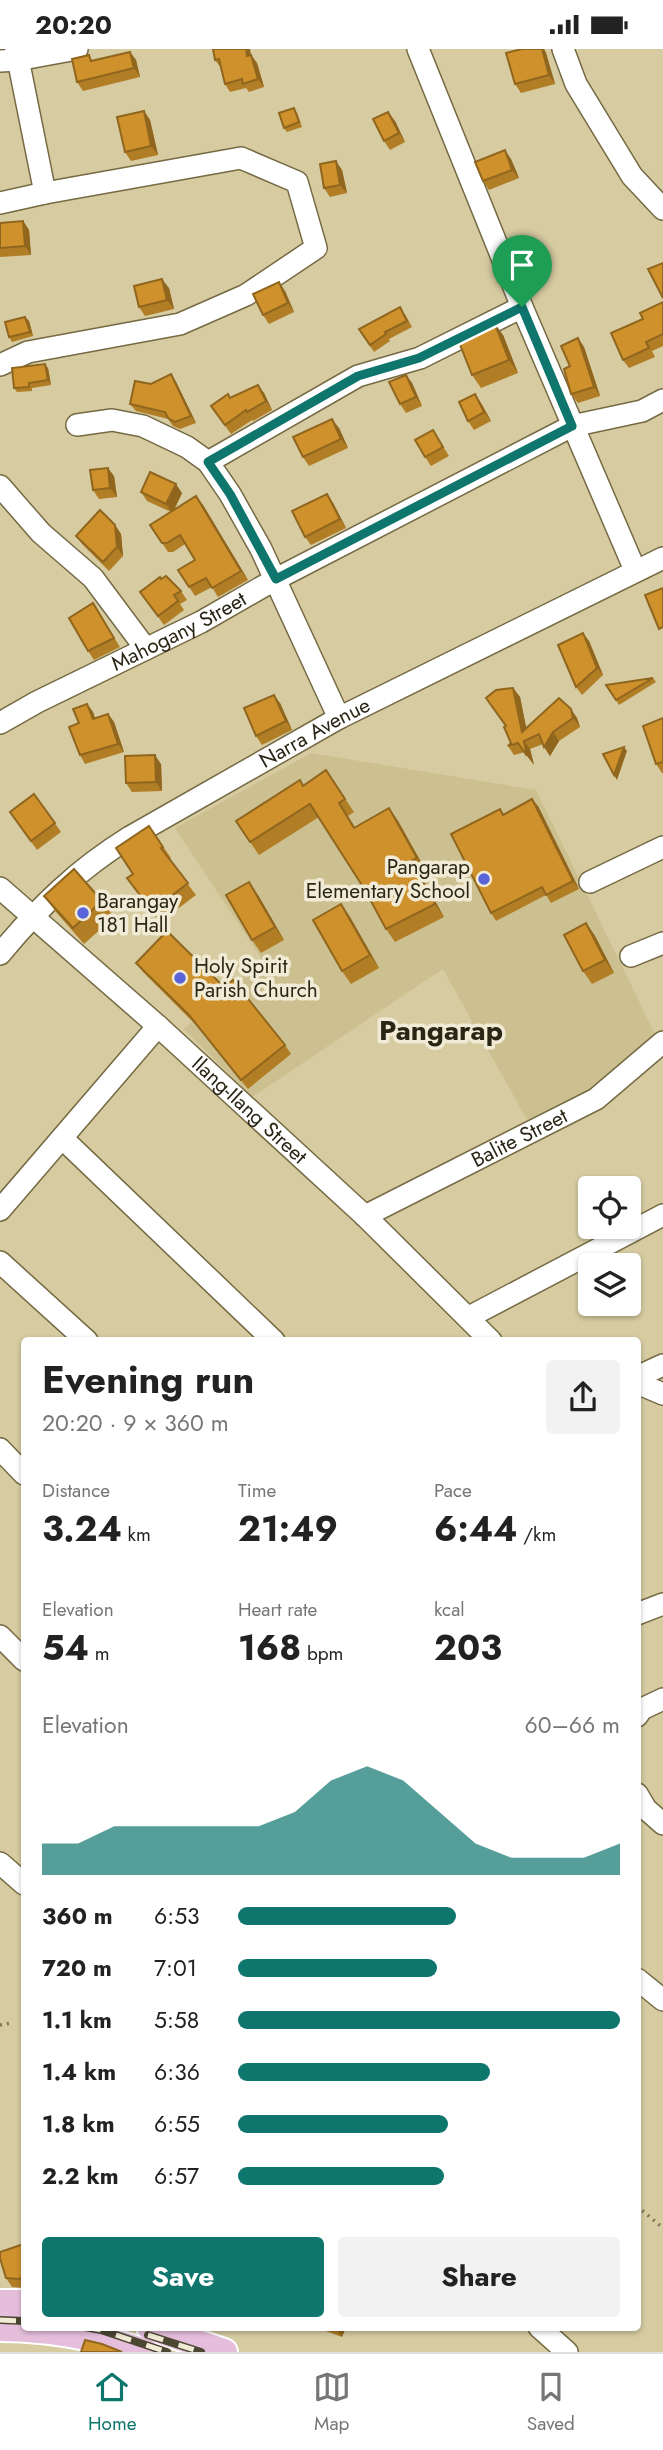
<!DOCTYPE html>
<meta charset="utf-8">
<style>
:root{--surface:#fff;--page:#f2f2f2;--text:#222;--muted:#767676;--line:#e0e0e0;--accent:#0f766e}
body{margin:0;font-family:Jost,sans-serif;background:var(--page);color:var(--text);height:100vh;display:flex;flex-direction:column;font-size:26px;white-space:nowrap}
*{box-sizing:border-box;margin:0}
p{font-size:23px;color:var(--muted)}
.icon{flex:none;width:38px;height:38px;fill:none;stroke:currentColor;stroke-width:2;stroke-linecap:round;stroke-linejoin:round}
.map{position:relative;flex:1;overflow:hidden}
.drawer{position:absolute;left:21px;top:1288px;width:620px;height:994px;display:flex;flex-direction:column;background:var(--surface);border-radius:7px;box-shadow:0 2px 5px #0004}
.drawer>*{flex:none}
.tools{position:absolute;left:578px;top:1127px;display:grid;gap:14px}
.tools a{display:grid;place-items:center;width:63px;height:63px;border-radius:7px;background:var(--surface);box-shadow:0 2px 5px #0004;font-size:35px}
.pin{position:absolute;display:grid;place-items:center;width:60px;height:60px;color:#fff;margin:-72px -30px;border-radius:50% 50% 50% 0;rotate:-45deg;box-shadow:0 0 7px #0007}
.pin .icon{rotate:45deg}
.round{display:grid;place-items:center;flex:none;width:74px;height:74px;border-radius:7px;background:var(--page)}
.head{display:flex;align-items:center;justify-content:space-between;height:119px;padding:0 21px}
h1{font-size:38px;font-weight:700;line-height:52px}
.metrics{display:grid;grid-template-columns:repeat(3,1fr);gap:10px;height:119px;padding:7px 21px}
.metrics div{display:grid;align-content:center}
.metrics b{font-size:35px;font-weight:700}
.metrics small{font-size:19px;font-weight:400}
.metrics p{font-size:19px}
.chart{height:196px;padding:14px 21px}
.chart p{display:flex;justify-content:space-between}
.chart svg{width:100%;height:126px;margin-top:7px;fill:var(--accent);opacity:.7}
.primary-button{display:flex;gap:14px;margin-top:auto;padding:14px 21px}
.primary-button a{flex:1;height:80px;border-radius:7px;background:var(--accent);color:#fff;font-size:28px;font-weight:700;line-height:80px;text-align:center}
.primary-button a+a{background:var(--page);color:var(--text)}
ul{padding:0 21px;list-style:none;font-size:23px}
li{display:grid;grid-template-columns:112px 84px 1fr;align-items:center;height:52px}
li i{height:18px;border-radius:9px;background:var(--accent)}
.status{display:flex;justify-content:space-between;align-items:center;height:49px;padding:0 35px;background:var(--surface);direction:ltr}
.status svg{height:19px;fill:currentColor}
.tabs{display:flex;justify-content:space-around;align-items:center;height:98px;border-top:2px solid var(--line);background:var(--surface);font-size:19px;color:var(--muted)}
.tabs a{display:grid;justify-items:center;gap:4px}
.tabs .on{color:var(--accent)}
.map>svg:first-child{display:block}
.built{fill:#cdc090}
.lines{fill:none;stroke-linecap:round;stroke-linejoin:round}
.minor-casing{stroke:#756a43;stroke-width:24}
.major-casing{stroke:#fff;stroke-width:30}
.path{stroke:#7d7659;stroke-width:3.5;stroke-dasharray:2 5;stroke-linecap:butt}
.minor{stroke:#fff;stroke-width:21}
.major{stroke:#e5bedc;stroke-width:26}
.rail-casing{stroke:#4c4732;stroke-width:8}
.rail{stroke:#f1ebd6;stroke-width:5;stroke-dasharray:16;stroke-linecap:butt}
.wall{fill:#b17d25}
.shaded-wall{fill:#90661e}
.building{fill:#ce912b;stroke:#90661e;stroke-width:2}
.route-casing{stroke:#fff;stroke-width:14}
.route{stroke:#0f766e;stroke-width:9}
.poi-dot{fill:#5964db;stroke:#f1ebd6;stroke-width:2.5}
.labels{text-anchor:middle;dominant-baseline:central;stroke-width:7;stroke-linejoin:round;paint-order:stroke}
.street-label{font-size:21px;fill:#2a2616;stroke:#f1ebd6}
.poi-label{font-size:21px;fill:#2a2616;stroke:#f1ebd6;text-anchor:start}
.district-label{font-size:28px;font-weight:bold;fill:#2a2616;stroke:#f1ebd6}
</style>
<div class="status"><b>20:20</b><svg viewBox="0 0 49 12"><path d="M0 12V9h3v3zM5 12V6h3v6zM10 12V3h3v9zM15 12V0h3v12zM26 1h20v11H26zM47 4h2v5h-2z"/></svg></div>
<div class="map">
<svg width="663" height="2303" viewBox="0 0 663 2303">
<rect width="100%" height="100%" fill="#d6cba1"/>
<polygon class="built" points="311,704 536,741 656,987 594,1039 527,1071 443,920 252,1048 184,980 263,912 175,779"/>
<g class="lines">
<defs>
<g id="minor">
<polyline points="16,0 45,144"/>
<polyline points="418,0 522,258 635,521"/>
<polyline points="563,0 576,35 632,127 663,160"/>
<polyline points="0,12 17,11 77,0"/>
<polyline points="0,154 45,144 241,109 297,133 316,199 246,246 180,275 28,303 0,316"/>
<polyline points="77,376 112,371 143,377 187,398 208,413 230,445 261,500 339,669"/>
<polyline points="208,413 358,327 420,309 522,258"/>
<polyline points="0,437 41,484 93,529 146,600"/>
<path id="s1" d="M 0,674 L 37,653 L 201,573 L 276,530 L 572,377 L 642,362 L 663,351"/>
<polyline points="590,833 663,798"/>
<path id="s2" d="M 0,839 L 158,977 L 365,1167 L 491,1292"/>
<path id="s3" d="M 0,905 C 40,857 77,821 130,788 L 339,669 L 663,509"/>
<polyline points="631,907 663,894"/>
<polyline points="62,1089 274,1292"/>
<polyline points="0,1161 158,977"/>
<path id="s4" d="M 365,1167 L 596,1050 L 663,993"/>
<polyline points="0,1213 87,1292"/>
<polyline points="469,1268 663,1166"/>
<polyline points="637,1328 663,1316"/>
<polyline points="637,1334 663,1345"/>
<polyline points="0,1400 24,1425"/>
<polyline points="637,1565 663,1555"/>
<polyline points="0,1587 24,1611"/>
<polyline points="637,1667 642,1660 663,1650"/>
<polyline points="637,1745 646,1760 663,1775"/>
<polyline points="0,1814 24,1835"/>
<polyline points="637,1930 663,1951"/>
<polyline points="539,2278 567,2303"/>
</g>
<g id="major">
<polyline points="0,2254 24,2254"/>
<polyline points="150,2278 224,2303"/>
<path d="M 0,2279 C 51,2279 97,2288 145,2303"/>
</g>
</defs>
<use href="#minor" class="minor-casing"/>
<use href="#major" class="major-casing"/>
<g class="path">
<polyline points="0,1976 12,1974"/>
<polyline points="637,2157 663,2179"/>
</g>
<use href="#minor" class="minor"/>
<use href="#major" class="major"/>
<defs>
<g id="rail">
<polyline points="0,2271 24,2272"/>
<polyline points="85,2278 101,2281 167,2303"/>
<polyline points="148,2286 201,2303"/>
</g>
</defs>
<use href="#rail" class="rail-casing"/>
<use href="#rail" class="rail"/>
</g>
<g class="wall">
<polygon points="522,0 544,0 546,4 555,35 521,44 515,35"/>
<polygon points="130,3 136,11 140,28 83,42 77,33 93,12"/>
<polygon points="251,6 257,14 264,38 249,43 246,39 230,43 225,35 221,19 215,11"/>
<polygon points="144,62 150,71 158,106 131,112 125,103"/>
<polygon points="297,63 302,78 287,83 284,79"/>
<polygon points="395,72 405,93 390,101 384,92"/>
<polygon points="511,110 519,129 489,141 483,132"/>
<polygon points="342,121 347,144 330,148 324,139"/>
<polygon points="23,172 29,181 31,206 0,208 0,174"/>
<polygon points="532,213 540,234 528,238 522,229"/>
<polygon points="169,239 174,260 145,267 139,258"/>
<polygon points="285,242 294,263 269,275 263,266"/>
<polygon points="663,253 663,297 652,302 655,308 629,319 623,311"/>
<polygon points="405,265 412,278 389,290 390,292 374,303 359,280"/>
<polygon points="25,268 29,272 33,287 12,293 9,288"/>
<polygon points="503,286 518,324 481,339 472,326"/>
<polygon points="578,289 584,298 600,347 578,354 571,345"/>
<polygon points="48,319 51,336 32,339 32,342 17,343 14,339"/>
<polygon points="406,326 412,334 422,357 406,364 400,355"/>
<polygon points="176,333 196,374 180,380 173,377 168,370 136,362 130,355 151,335"/>
<polygon points="264,344 272,361 253,372 252,371 231,385 211,357 230,349"/>
<polygon points="481,354 491,372 474,381 468,372"/>
<polygon points="339,379 348,399 309,417 303,408"/>
<polygon points="433,381 449,407 431,417 425,408"/>
<polygon points="114,427 117,448 99,450 93,441"/>
<polygon points="141,443 182,444 174,462 203,456 248,531 218,548 212,538 195,547 178,521 195,511 185,495 173,503 168,503 162,494 171,463 147,452"/>
<polygon points="327,445 333,454 346,479 311,496 305,488"/>
<polygon points="115,476 121,485 123,507 109,522 82,495 76,487"/>
<polygon points="161,530 181,542 187,551 180,555 184,561 164,576 140,543"/>
<polygon points="93,554 120,598 94,611 88,602"/>
<polygon points="589,592 603,626 582,646 576,638"/>
<polygon points="653,629 656,633 619,656 606,636"/>
<polygon points="513,639 520,648 526,680 559,649 577,669 580,678 559,692 550,707 543,695 530,700 534,716 525,703 514,706 508,697 511,694 506,677"/>
<polygon points="280,654 292,681 262,696 256,687"/>
<polygon points="87,655 93,663 95,669 108,665 114,673 124,703 85,715 80,706 79,674"/>
<polygon points="663,669 663,724 662,724 656,715"/>
<polygon points="161,715 162,742 132,743 126,734"/>
<polygon points="326,721 354,763 348,767 355,778 389,759 398,772 426,822 420,825 444,868 395,893 386,880 365,841 319,768 259,806 250,793 303,736"/>
<polygon points="34,745 61,783 37,801 10,763"/>
<polygon points="538,757 579,840 551,854 546,846 496,872 491,864 503,765"/>
<polygon points="149,777 171,809 169,810 196,846 160,873 127,829 133,825"/>
<polygon points="258,846 284,891 261,904 252,891"/>
<polygon points="44,847 102,852 114,868 84,895 56,863"/>
<polygon points="341,855 350,868 379,919 351,935 342,922"/>
<polygon points="586,874 595,887 614,924 592,935 583,922"/>
<polygon points="136,914 285,996 291,1005 248,1040 195,975 143,923"/>
<polygon points="24,2195 24,2239 12,2238 6,2229"/>
<polygon points="315,2278 346,2278 342,2288"/>
</g>
<g class="shaded-wall">
<polygon points="246,0 250,0 251,6 257,14 264,38 258,30 247,7"/>
<polygon points="542,0 544,0 546,4 555,35 549,26"/>
<polygon points="130,3 136,11 140,28 134,19"/>
<polygon points="144,62 150,71 158,106 151,97"/>
<polygon points="388,63 395,72 405,93 399,84"/>
<polygon points="505,101 511,110 519,129 512,121"/>
<polygon points="336,112 342,121 347,144 340,136"/>
<polygon points="23,172 29,181 31,206 25,197"/>
<polygon points="526,204 532,213 540,234 533,225"/>
<polygon points="162,230 169,239 174,260 167,251"/>
<polygon points="279,233 285,242 294,263 288,254"/>
<polygon points="25,268 29,272 33,287 30,283"/>
<polygon points="494,273 503,286 518,324 509,311"/>
<polygon points="578,289 584,298 600,347 594,338"/>
<polygon points="45,315 48,319 51,336 48,331"/>
<polygon points="171,325 176,333 196,374 191,367"/>
<polygon points="406,326 412,334 422,357 416,348"/>
<polygon points="258,336 264,344 272,361 266,352"/>
<polygon points="475,345 481,354 491,372 484,363"/>
<polygon points="332,370 339,379 348,399 341,390"/>
<polygon points="108,419 114,427 117,448 110,439"/>
<polygon points="176,435 182,444 172,464 166,455"/>
<polygon points="327,445 333,454 346,479 340,470"/>
<polygon points="196,447 203,456 248,531 241,522"/>
<polygon points="115,476 121,485 123,507 117,498"/>
<polygon points="583,584 589,592 603,626 597,619"/>
<polygon points="513,639 520,648 529,692 522,683"/>
<polygon points="274,646 280,654 292,681 286,672"/>
<polygon points="87,655 93,663 98,678 93,670"/>
<polygon points="571,660 577,669 580,678 573,669"/>
<polygon points="108,665 114,673 124,703 118,695"/>
<polygon points="553,683 559,692 550,707 544,698"/>
<polygon points="524,692 530,700 534,716 527,707"/>
<polygon points="624,698 627,702 617,731 614,726"/>
<polygon points="155,706 161,715 162,742 156,733"/>
<polygon points="532,750 538,757 579,840 573,832"/>
<polygon points="389,759 398,772 426,822 417,809"/>
<polygon points="411,812 420,825 444,868 435,855"/>
<polygon points="249,833 258,846 284,891 275,878"/>
<polygon points="341,855 350,868 379,919 370,906"/>
<polygon points="586,874 595,887 614,924 605,911"/>
<polygon points="337,2278 346,2278 342,2288 336,2279"/>
</g>
<g class="building">
<polygon points="213,0 246,0 247,7 251,6 258,30 243,35 242,30 225,35 219,10 215,11"/>
<polygon points="522,0 542,0 549,26 515,35 506,4"/>
<polygon points="130,3 134,19 77,33 72,10 89,6 91,12"/>
<polygon points="294,59 299,73 284,79 279,64"/>
<polygon points="144,62 151,97 125,103 117,68"/>
<polygon points="388,63 399,84 384,92 373,70"/>
<polygon points="505,101 512,121 483,132 475,113"/>
<polygon points="336,112 340,136 324,139 320,115"/>
<polygon points="23,172 25,197 0,199 0,174"/>
<polygon points="526,204 533,225 522,229 514,208"/>
<polygon points="663,214 663,249 648,220"/>
<polygon points="162,230 167,251 139,258 134,237"/>
<polygon points="279,233 288,254 263,266 253,245"/>
<polygon points="663,253 663,285 646,293 649,299 623,311 611,284 643,270 640,264"/>
<polygon points="400,258 407,272 385,283 386,285 370,296 359,280"/>
<polygon points="25,268 30,283 9,288 5,273"/>
<polygon points="494,273 509,311 472,326 457,288"/>
<polygon points="578,289 594,338 571,345 564,320 570,317 561,297"/>
<polygon points="45,315 48,331 29,334 29,338 14,339 12,319"/>
<polygon points="171,325 191,367 175,373 168,369 165,363 130,355 135,332 151,335"/>
<polygon points="406,326 416,348 400,355 389,333"/>
<polygon points="258,336 266,352 247,363 246,361 225,376 211,357 228,345 230,349"/>
<polygon points="475,345 484,363 468,372 459,353"/>
<polygon points="332,370 341,390 303,408 293,388"/>
<polygon points="433,381 443,398 425,408 415,391"/>
<polygon points="108,419 110,439 93,441 90,421"/>
<polygon points="150,423 176,435 166,455 141,443"/>
<polygon points="327,445 340,470 305,488 292,462"/>
<polygon points="196,447 241,522 212,539 206,529 189,538 178,521 195,511 180,486 167,494 162,494 150,476"/>
<polygon points="100,461 115,476 117,498 103,513 76,487"/>
<polygon points="166,527 181,542 174,546 178,552 158,567 140,543 160,528 161,530"/>
<polygon points="663,539 663,578 659,580 645,546"/>
<polygon points="93,554 114,589 88,602 69,569"/>
<polygon points="583,584 597,619 576,638 558,596"/>
<polygon points="653,629 616,651 606,636"/>
<polygon points="513,639 522,683 559,649 571,660 573,669 553,683 544,698 539,685 524,692 527,707 518,694 508,697 511,694 504,678 506,677 486,649 496,641"/>
<polygon points="274,646 286,672 256,687 244,659"/>
<polygon points="87,655 93,670 108,665 118,695 80,706 69,678 79,674 73,660"/>
<polygon points="663,669 663,713 656,715 643,677"/>
<polygon points="624,698 614,726 603,705"/>
<polygon points="155,706 156,733 126,734 125,707"/>
<polygon points="326,721 345,750 339,754 354,779 389,759 417,809 411,812 435,855 386,880 365,841 310,755 250,793 236,772 300,731 303,737"/>
<polygon points="34,745 55,774 31,792 10,763"/>
<polygon points="532,750 573,832 546,846 542,838 491,864 451,785 500,760 503,766"/>
<polygon points="149,777 163,798 161,799 188,834 152,862 127,829 133,825 116,799"/>
<polygon points="74,820 102,852 73,879 44,847"/>
<polygon points="249,833 275,878 252,891 226,846"/>
<polygon points="341,855 370,906 342,922 313,871"/>
<polygon points="586,874 605,911 583,922 564,886"/>
<polygon points="167,882 224,938 233,931 285,996 241,1031 189,966 136,914"/>
<polygon points="24,2195 24,2228 19,2230 6,2229 0,2209 0,2203"/>
<polygon points="85,2291 102,2295 122,2303 81,2303"/>
</g>
<g class="lines">
<defs>
<polygon id="route" points="522,258 572,377 276,530 230,445 208,413 358,327 419,309"/>
</defs>
<use href="#route" class="route-casing"/>
<use href="#route" class="route"/>
</g>
<g class="poi-dot">
<circle cx="484" cy="830" r="7"/>
<circle cx="83" cy="864" r="7"/>
<circle cx="180" cy="929" r="7"/>
</g>
<g class="labels">
<g class="street-label">
<text stroke="none"><textPath href="#s1" startOffset="201">Mahogany Street</textPath></text>
<text stroke="none"><textPath href="#s3" startOffset="388">Narra Avenue</textPath></text>
<text stroke="none"><textPath href="#s2" startOffset="334">Ilang-Ilang Street</textPath></text>
<text stroke="none"><textPath href="#s4" startOffset="173">Balite Street</textPath></text>
</g>
<g class="poi-label">
<text x="470" y="818" text-anchor="end">Pangarap<tspan x="470" dy="24">Elementary School</tspan></text>
<text x="97" y="852">Barangay<tspan x="97" dy="24">181 Hall</tspan></text>
<text x="194" y="917">Holy Spirit<tspan x="194" dy="24">Parish Church</tspan></text>
</g>
<g class="district-label">
<text x="441" y="981">Pangarap</text>
</g>
</g>
</svg>
<div class="tools">
<a><svg class="icon" aria-label="locate" viewBox="0 0 24 24"><circle cx="12" cy="12" r="6"/><path d="M12 2v4M12 18v4M2 12h4M18 12h4"/></svg></a>
<a><svg class="icon" aria-label="layers" viewBox="0 0 24 24"><path d="M12 4l9 5-9 5-9-5zM3 14l9 5 9-5"/></svg></a>
</div>
<div class="pin" style="left:522px;top:258px;background:#1e9e55"><svg class="icon" aria-label="arrive" viewBox="0 0 24 24"><path d="M6 21V4h12l-3 4 3 4H6"/></svg></div>
<section class="drawer">
<div class="head"><div><h1>Evening run</h1><p>20:20 · 9 × 360 m</p></div><a class="round"><svg class="icon" aria-label="share" viewBox="0 0 24 24"><path d="M12 15V3M7 8l5-5 5 5M5 13v7h14v-7"/></svg></a></div>
<div class="metrics">
<div><p>Distance</p><b>3.24<small> km</small></b></div>
<div><p>Time</p><b>21:49</b></div>
<div><p>Pace</p><b>6:44<small> /km</small></b></div>
</div>
<div class="metrics">
<div><p>Elevation</p><b>54<small> m</small></b></div>
<div><p>Heart rate</p><b>168<small> bpm</small></b></div>
<div><p>kcal</p><b>203</b></div>
</div>
<div class="chart"><p><span>Elevation</span>60–66 m</p>
<svg viewBox="0 0 160 44" preserveAspectRatio="none"><path d="M0 44V33L10 33L20 27L30 27L40 27L50 27L60 27L70 22L80 11L90 6L100 11L110 22L120 33L130 38L140 38L150 38L160 33V44z"/></svg>
</div>
<ul>
<li><b>360 m</b>6:53<i style="width:57%"></i></li>
<li><b>720 m</b>7:01<i style="width:52%"></i></li>
<li><b>1.1 km</b>5:58<i style="width:100%"></i></li>
<li><b>1.4 km</b>6:36<i style="width:66%"></i></li>
<li><b>1.8 km</b>6:55<i style="width:55%"></i></li>
<li><b>2.2 km</b>6:57<i style="width:54%"></i></li>
</ul>
<div class="primary-button"><a>Save</a><a>Share</a></div>
</section>
</div>
<nav class="tabs">
<a class="on"><svg class="icon" aria-label="home" viewBox="0 0 24 24"><path d="M3 11l9-7 9 7M6 9v11h12V9"/></svg>Home</a>
<a><svg class="icon" aria-label="map" viewBox="0 0 24 24"><path d="M3 6l6-2 6 2 6-2v14l-6 2-6-2-6 2zM9 4v14M15 6v14"/></svg>Map</a>
<a><svg class="icon" aria-label="saved" viewBox="0 0 24 24"><path d="M7 4h10v16l-5-4-5 4z"/></svg>Saved</a>
</nav>
